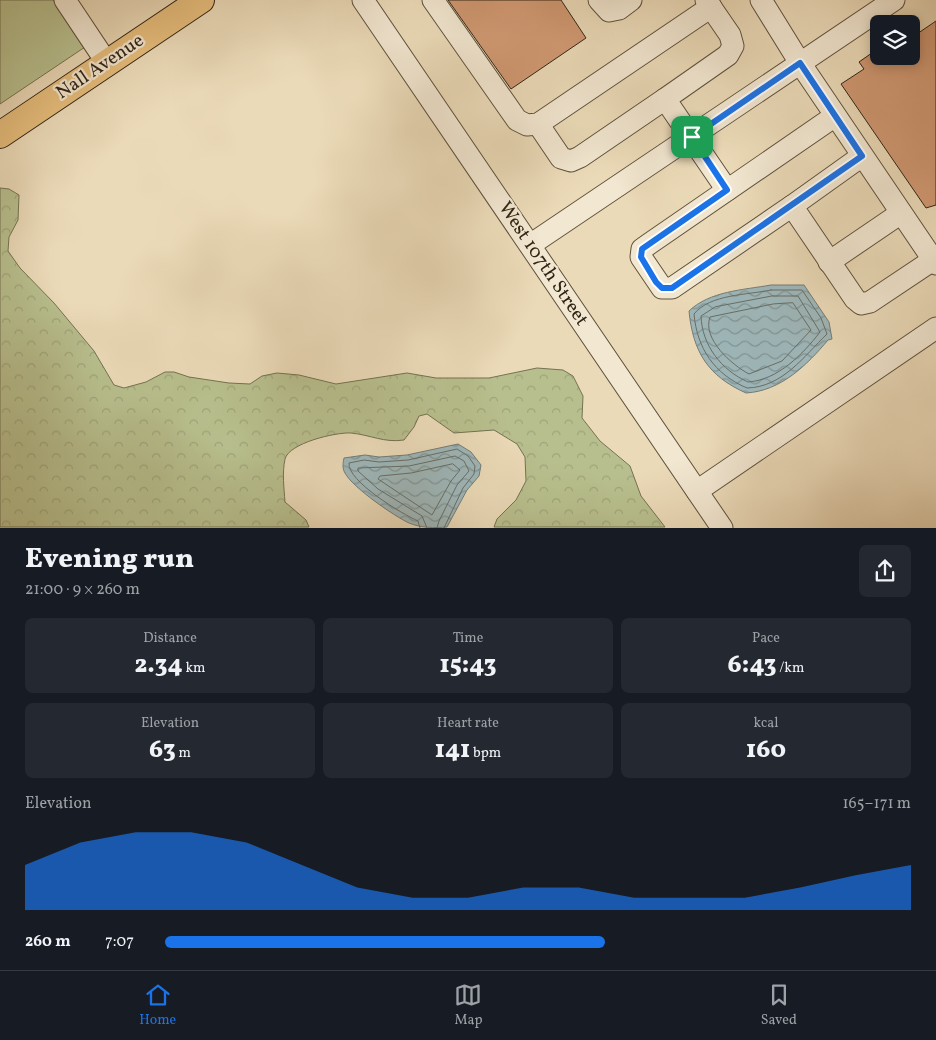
<!DOCTYPE html>
<meta charset="utf-8">
<style>
:root{--surface:#171b24;--page:#242831;--text:#f1f3f6;--muted:#9ea1a6;--line:#363941;--accent:#1a73e8}
body{margin:0;font-family:Vollkorn,serif;background:var(--page);color:var(--text);height:100vh;display:flex;flex-direction:column;font-size:19px;white-space:nowrap}
*{box-sizing:border-box;margin:0}
p{font-size:16px;color:var(--muted)}
.icon{flex:none;width:28px;height:28px;fill:none;stroke:currentColor;stroke-width:2;stroke-linecap:round;stroke-linejoin:round}
.map{position:relative;height:528px;overflow:hidden}
.panel{display:flex;flex-direction:column;background:var(--surface);flex:1}
.panel>*{flex:none}
.buttons{position:absolute;left:870px;top:15px;display:grid;gap:10px}
.buttons a{display:grid;place-items:center;width:50px;height:50px;border-radius:8px;background:var(--surface);box-shadow:0 2px 12px #0003;font-size:25px}
.pin{position:absolute;display:grid;place-items:center;width:42px;height:42px;color:#fff;margin:-21px;border-radius:10px;box-shadow:0 2px 8px #0006}
.round{display:grid;place-items:center;flex:none;width:52px;height:52px;border-radius:8px;background:var(--page)}
.overview{display:flex;align-items:center;justify-content:space-between;height:85px;padding:0 25px}
h1{font-size:28px;font-weight:800;line-height:38px}
.figures{display:grid;grid-template-columns:repeat(3,1fr);gap:8px;height:85px;padding:5px 25px}
.figures div{display:grid;align-content:center;border-radius:8px;background:var(--page);text-align:center}
.figures b{font-size:25px;font-weight:800}
.figures small{font-size:14px;font-weight:400}
.figures p{font-size:14px}
.chart{height:140px;padding:10px 25px}
.chart p{display:flex;justify-content:space-between}
.chart svg{width:100%;height:90px;margin-top:5px;fill:var(--accent);opacity:.7}
ul{padding:0 25px;list-style:none;font-size:16px}
li{display:grid;grid-template-columns:80px 60px 1fr;align-items:center;height:38px}
li i{height:12px;border-radius:6px;background:var(--accent)}
.menu{display:flex;justify-content:space-around;align-items:center;height:70px;border-top:1px solid var(--line);background:var(--surface);font-size:14px;color:var(--muted)}
.menu a{display:grid;justify-items:center;gap:2px}
.menu .active{color:var(--accent)}
.map>svg:first-child{display:block}
.grass{fill:#b8bf8e;stroke:#747251}
.forest{fill:url(#forest-crowns);stroke:#747251}
.water{fill:url(#water-waves);stroke:#727c78}
.lines{fill:none;stroke-linecap:round;stroke-linejoin:round}
.shore{stroke:#676e67;stroke-width:1}
.building{fill:#d09872;stroke:#302414}
.minor-casing{stroke:#5f523d;stroke-width:23}
.major-casing{stroke:#302414;stroke-width:28}
.minor{stroke:#f2e7d1;stroke-width:21}
.major{stroke:#e6bd7c;stroke-width:26}
.route-casing{stroke:#fff;stroke-width:10}
.route{stroke:#1a73e8;stroke-width:6}
.labels{text-anchor:middle;dominant-baseline:central;stroke-width:4.5;stroke-linejoin:round;paint-order:stroke}
.street-label{font-size:19px;fill:#302414;stroke:#f2e7d1}
</style>
<div class="map">
<svg width="936" height="528" viewBox="0 0 936 528">
<defs>
<pattern id="forest-crowns" width="20" height="18" patternUnits="userSpaceOnUse" patternTransform="scale(1.25)"><rect width="20" height="18" fill="#b8bf8e"/><path d="M2 6a3 3 0 1 1 6 0M12 15a3 3 0 1 1 6 0" fill="none" stroke="#9ea47a"/></pattern>
<pattern id="water-waves" width="16" height="10" patternUnits="userSpaceOnUse" patternTransform="scale(1.25)"><rect width="16" height="10" fill="#9eb7ba"/><path d="M0 5q4-4 8 0t8 0" fill="none" stroke="#819596"/></pattern>
</defs>
<rect width="100%" height="100%" fill="#ebdab8"/>
<filter id="stains"><feTurbulence type="fractalNoise" baseFrequency=".004" numOctaves="4"/><feColorMatrix values="0 0 0 0 .2 0 0 0 0 .09 0 0 0 0 .02 0 0 0 .5 -.17"/></filter>
<radialGradient id="worn" r=".72"><stop offset=".6" stop-color="#630" stop-opacity="0"/><stop offset="1" stop-color="#630" stop-opacity=".3"/></radialGradient>
<polygon class="grass" points="0,0 53,0 85,47 0,104"/>
<path class="forest" d="M 0,188 L 9,189 L 19,195 L 18,220 L 9,237 L 8,251 L 20,268 L 54,303 L 94,351 L 114,385 L 124,388 L 146,382 L 165,372 L 174,372 L 189,377 L 229,383 L 250,384 L 262,376 L 277,373 L 299,375 L 336,384 L 407,373 L 436,378 L 489,378 L 537,368 L 563,370 L 573,376 L 583,396 L 582,418 L 600,441 L 630,466 L 641,496 L 665,527 L 494,527 L 497,519 L 516,500 L 526,481 L 525,457 L 517,444 L 494,430 L 454,433 L 427,414 L 419,416 L 414,427 L 404,440 C 384,443 371,435 351,433 C 336,432 289,443 285,459 C 282,473 284,488 285,502 L 306,520 L 309,527 L 0,527 Z"/>
<g class="water">
<path d="M 771,285 L 804,285 L 829,322 L 832,339 L 828,340 C 807,365 781,391 746,393 C 708,376 693,352 689,311 C 710,291 743,290 771,285 Z"/>
<path d="M 458,444 L 471,452 L 481,465 L 479,476 L 467,490 L 447,527 C 434,528 421,528 409,523 C 394,516 352,487 345,473 C 342,468 343,463 344,458 L 365,455 L 379,457 L 407,455 Z"/>
</g>
<g class="lines">
<g class="shore">
<path d="M 771,290 L 802,290 L 821,318 L 827,334 C 804,356 783,387 747,388 C 714,374 697,348 694,314 C 710,294 748,295 771,290 Z"/>
<path d="M 772,296 L 798,296 L 820,332 C 803,354 778,380 748,382 C 721,370 702,345 701,316 L 715,307 Z"/>
<path d="M 793,303 L 811,330 L 782,361 L 749,374 C 732,365 702,339 710,317 L 773,304 Z"/>
<polygon points="453,464 460,470 451,481 432,515 378,479 380,476 411,473"/>
<path d="M 420,528 L 418,521 C 402,514 347,481 349,463 L 364,460 L 379,462 L 408,460 L 457,449 L 468,456 L 475,466 L 474,474 L 463,488 L 444,528"/>
<polyline points="427,528 422,516 378,489 358,471 358,468 409,466 455,456 464,461 469,471 457,485 439,521 437,528"/>
</g>
</g>
<g class="building">
<polygon points="448,0 561,0 586,38 511,89"/>
<polygon points="936,21 936,205 926,208 841,84 864,69 859,62 879,48 879,56 911,56 911,38"/>
</g>
<g class="lines">
<defs>
<g id="minor">
<polyline points="65,0 107,63"/>
<polyline points="363,0 722,528"/>
<polyline points="433,0 517,120 527,125 538,124 711,7"/>
<polyline points="599,0 609,11 619,9 631,0"/>
<polyline points="706,0 730,35 733,46 728,55 665,99 727,190"/>
<polyline points="761,0 800,63 936,264"/>
<polyline points="538,124 561,158 571,161 580,157 665,99"/>
<polyline points="862,156 792,206 855,299 861,304 870,302 933,260"/>
<polyline points="792,206 672,288 662,288 641,257 642,249 649,244 835,116"/>
<polyline points="530,245 894,0"/>
<polyline points="829,262 901,213"/>
<polyline points="697,491 936,328"/>
</g>
<polyline id="major" points="0,135 201,0"/>
</defs>
<use href="#minor" class="minor-casing"/>
<use href="#major" class="major-casing"/>
<use href="#minor" class="minor"/>
<use href="#major" class="major"/>
</g>
<g class="lines">
<defs>
<polygon id="route" points="800,63 862,156 672,288 662,288 656,282 641,257 642,249 727,190 692,137"/>
</defs>
<use href="#route" class="route-casing"/>
<use href="#route" class="route"/>
</g>
<g class="labels">
<g class="street-label">
<text transform="translate(100 67) rotate(-34)">Nall Avenue</text>
<text transform="translate(543 264) rotate(56)">West 107th Street</text>
</g>
</g>
<rect width="100%" height="100%" filter="url(#stains)"/>
<rect width="100%" height="100%" fill="url(#worn)"/>
</svg>
<div class="buttons">
<a><svg class="icon" aria-label="layers" viewBox="0 0 24 24"><path d="M12 4l9 5-9 5-9-5zM3 14l9 5 9-5"/></svg></a>
</div>
<div class="pin" style="left:692px;top:137px;background:#1e9e55"><svg class="icon" aria-label="arrive" viewBox="0 0 24 24"><path d="M6 21V4h12l-3 4 3 4H6"/></svg></div>
</div>
<section class="panel">
<div class="overview"><div><h1>Evening run</h1><p>21:00 · 9 × 260 m</p></div><a class="round"><svg class="icon" aria-label="share" viewBox="0 0 24 24"><path d="M12 15V3M7 8l5-5 5 5M5 13v7h14v-7"/></svg></a></div>
<div class="figures">
<div><p>Distance</p><b>2.34<small> km</small></b></div>
<div><p>Time</p><b>15:43</b></div>
<div><p>Pace</p><b>6:43<small> /km</small></b></div>
</div>
<div class="figures">
<div><p>Elevation</p><b>63<small> m</small></b></div>
<div><p>Heart rate</p><b>141<small> bpm</small></b></div>
<div><p>kcal</p><b>160</b></div>
</div>
<div class="chart"><p><span>Elevation</span>165–171 m</p>
<svg viewBox="0 0 160 44" preserveAspectRatio="none"><path d="M0 44V22L10 11L20 6L30 6L40 11L50 22L60 33L70 38L80 38L90 33L100 33L110 38L120 38L130 38L140 33L150 27L160 22V44z"/></svg>
</div>
<ul>
<li><b>260 m</b>7:07<i style="width:59%"></i></li>
</ul>
</section>
<nav class="menu">
<a class="active"><svg class="icon" aria-label="home" viewBox="0 0 24 24"><path d="M3 11l9-7 9 7M6 9v11h12V9"/></svg>Home</a>
<a><svg class="icon" aria-label="map" viewBox="0 0 24 24"><path d="M3 6l6-2 6 2 6-2v14l-6 2-6-2-6 2zM9 4v14M15 6v14"/></svg>Map</a>
<a><svg class="icon" aria-label="saved" viewBox="0 0 24 24"><path d="M7 4h10v16l-5-4-5 4z"/></svg>Saved</a>
</nav>
